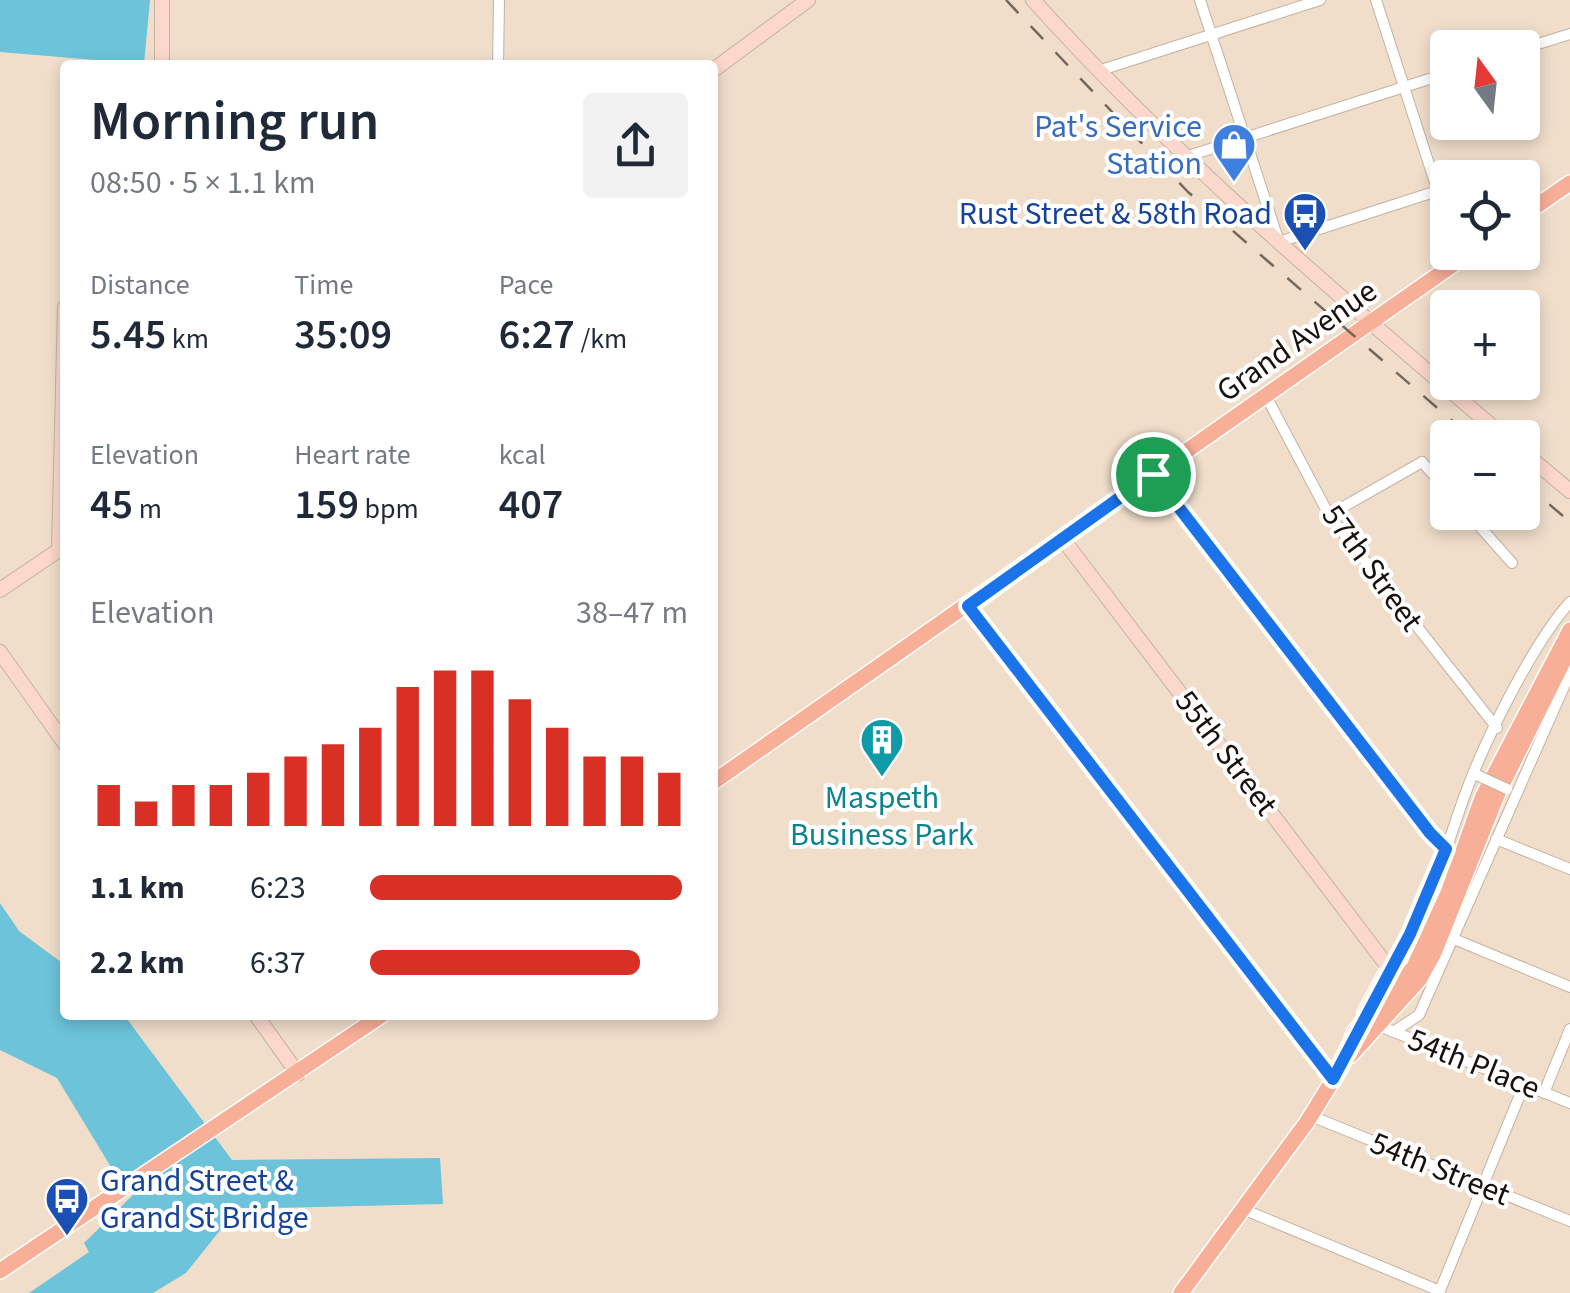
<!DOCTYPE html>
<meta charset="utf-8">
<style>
:root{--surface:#fff;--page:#f2f2f3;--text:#1f2937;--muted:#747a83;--accent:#d93025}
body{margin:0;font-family:"Source Sans 3",sans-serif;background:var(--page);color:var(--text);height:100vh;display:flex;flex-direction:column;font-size:38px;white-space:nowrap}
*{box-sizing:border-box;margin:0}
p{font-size:32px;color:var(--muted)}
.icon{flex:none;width:55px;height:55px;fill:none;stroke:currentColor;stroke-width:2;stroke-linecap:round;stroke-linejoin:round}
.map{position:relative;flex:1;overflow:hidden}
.side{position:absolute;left:60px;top:60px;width:658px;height:960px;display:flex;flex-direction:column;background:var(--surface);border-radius:10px;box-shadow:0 5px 15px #0003}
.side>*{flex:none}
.needle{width:65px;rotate:345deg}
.fabs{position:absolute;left:1430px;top:30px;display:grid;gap:20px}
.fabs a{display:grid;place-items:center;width:110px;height:110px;border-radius:10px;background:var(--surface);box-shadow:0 5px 15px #0003;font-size:50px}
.pin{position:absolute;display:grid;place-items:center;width:85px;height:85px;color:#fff;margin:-42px;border:5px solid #fff;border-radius:50%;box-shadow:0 2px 10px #0007}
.round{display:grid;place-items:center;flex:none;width:105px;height:105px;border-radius:10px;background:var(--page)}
.summary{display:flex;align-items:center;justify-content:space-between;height:170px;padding:0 30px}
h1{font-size:55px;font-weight:600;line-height:75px}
.stats{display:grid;grid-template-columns:repeat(3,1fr);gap:15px;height:170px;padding:10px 30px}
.stats div{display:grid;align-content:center}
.stats b{font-size:42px;font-weight:600}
.stats small{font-size:28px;font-weight:400}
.stats p{font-size:28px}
.chart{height:280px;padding:20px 30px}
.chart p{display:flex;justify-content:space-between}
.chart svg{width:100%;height:180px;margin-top:10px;stroke:var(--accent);stroke-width:6}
ul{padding:0 30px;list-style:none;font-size:32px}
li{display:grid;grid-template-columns:160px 120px 1fr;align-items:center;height:75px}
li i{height:25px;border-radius:12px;background:var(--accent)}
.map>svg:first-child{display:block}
.water{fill:#6cc3da}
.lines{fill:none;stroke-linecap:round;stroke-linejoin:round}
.street-casing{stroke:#c4b2a0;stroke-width:12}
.secondary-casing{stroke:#c4b2a0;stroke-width:16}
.primary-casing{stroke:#fff;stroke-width:18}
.street{stroke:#fff;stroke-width:10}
.secondary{stroke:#fbd7cc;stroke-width:14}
.primary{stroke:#f7af98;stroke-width:15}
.rail{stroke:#73685d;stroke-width:2.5;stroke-dasharray:18 18;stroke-linecap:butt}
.street-bridge-casing{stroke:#c4b2a0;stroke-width:12;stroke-linecap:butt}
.street-bridge{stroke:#fff;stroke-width:10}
.route-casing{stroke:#fff;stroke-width:20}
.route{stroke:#1a73e8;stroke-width:12}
.labels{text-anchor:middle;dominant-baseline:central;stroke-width:8;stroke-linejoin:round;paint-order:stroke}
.shop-label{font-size:32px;fill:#366cbe;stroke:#fff;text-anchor:end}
.transit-label{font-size:32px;fill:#164399;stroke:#fff;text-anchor:end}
.street-label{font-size:32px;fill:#17110b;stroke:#fff}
.culture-label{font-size:32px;fill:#0d838f;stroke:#fff}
</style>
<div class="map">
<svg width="1570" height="1293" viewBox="0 0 1570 1293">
<rect width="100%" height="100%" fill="#f0decb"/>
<g class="water">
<polygon points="0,0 150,0 144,64 0,52"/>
<polygon points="0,903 19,931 65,965 65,1015 124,1015 232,1160 440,1158 443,1204 237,1209 186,1273 153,1293 29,1293 89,1252 84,1243 138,1190 128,1175 117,1177 57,1078 0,1050"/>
</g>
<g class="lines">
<defs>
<g id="street">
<polyline points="1200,0 1279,242 1437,191"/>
<polyline points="1376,0 1448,223"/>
<polyline points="1522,49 1570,34"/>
<polyline points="498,65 499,0"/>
<polyline points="1098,71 1320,0"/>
<polyline points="1185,157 1448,73"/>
<polyline points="1266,396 1329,515 1497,728"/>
<polyline points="1153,475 1429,833 1446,849"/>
<polyline points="1467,512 1512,563"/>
<polyline points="1329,515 1422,462 1448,491"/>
<polyline points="1496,839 1570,869"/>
<polyline points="1454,939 1570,987"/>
<path d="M 1389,968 C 1424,922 1442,860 1461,806 C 1480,749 1531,646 1570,602"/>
<polyline points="1377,1025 1570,1103"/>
<polyline points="1393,1032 1419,1015 1570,673"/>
<polyline points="1544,1093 1570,1029"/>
<polyline points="1311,1116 1570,1221"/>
<polyline points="1245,1210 1440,1291"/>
<polyline points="1439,1293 1524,1085"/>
</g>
<g id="secondary">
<polyline points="162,0 162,65"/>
<path d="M 1033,0 C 1177,160 1342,299 1506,438"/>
<polyline points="712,71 808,0"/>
<polyline points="1522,451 1570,491"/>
<polyline points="1062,538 1389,968"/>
<polyline points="0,590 59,550 65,307"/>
<polyline points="967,606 1333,1079"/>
<polyline points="0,652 65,744"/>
<polyline points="256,1015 298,1074"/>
</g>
<g id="primary">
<polyline points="1522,216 1570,183"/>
<polyline points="712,783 1471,252"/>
<polyline points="1365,1013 1389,968"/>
<polyline points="1350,1056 1419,980 1434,953 1498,793 1570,648"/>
<polyline points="0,1271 382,1015"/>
<polyline points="1181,1293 1307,1122 1341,1067 1355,1031 1414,967 1448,893 1482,798 1570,630"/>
</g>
</defs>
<use href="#street" class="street-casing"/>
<use href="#secondary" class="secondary-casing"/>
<use href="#primary" class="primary-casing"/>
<use href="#street" class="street"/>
<use href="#secondary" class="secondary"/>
<use href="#primary" class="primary"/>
<g class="rail">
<polyline points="1006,0 1188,192 1472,438"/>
<polyline points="1522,481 1570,522"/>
</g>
<defs>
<polyline id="street-bridge" points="1479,776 1507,789"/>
</defs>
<use href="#street-bridge" class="street-bridge-casing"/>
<use href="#street-bridge" class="street-bridge"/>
</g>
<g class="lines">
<defs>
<polygon id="route" points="1153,474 1430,833 1446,849 1410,934 1333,1079 968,606"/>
</defs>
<use href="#route" class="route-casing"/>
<use href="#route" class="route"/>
</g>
<defs>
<symbol id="shop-pin" viewBox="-11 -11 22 30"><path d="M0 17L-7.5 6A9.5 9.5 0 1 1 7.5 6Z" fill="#3f7fe0" stroke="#fff"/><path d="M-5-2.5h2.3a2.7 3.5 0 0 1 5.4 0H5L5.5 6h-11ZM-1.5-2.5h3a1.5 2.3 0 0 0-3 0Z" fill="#fff"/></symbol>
<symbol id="bus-pin" viewBox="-11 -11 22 30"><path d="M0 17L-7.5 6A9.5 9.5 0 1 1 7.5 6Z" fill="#1a4fb4" stroke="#fff"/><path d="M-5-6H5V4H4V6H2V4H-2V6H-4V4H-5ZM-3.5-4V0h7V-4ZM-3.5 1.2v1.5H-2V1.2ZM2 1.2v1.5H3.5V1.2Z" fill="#fff"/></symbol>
<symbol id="building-pin" viewBox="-11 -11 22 30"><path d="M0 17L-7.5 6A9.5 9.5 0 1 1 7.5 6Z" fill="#0f9aa8" stroke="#fff"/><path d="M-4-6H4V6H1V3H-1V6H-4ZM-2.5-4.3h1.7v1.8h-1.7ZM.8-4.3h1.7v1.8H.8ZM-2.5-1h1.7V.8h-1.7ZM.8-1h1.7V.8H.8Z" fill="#fff"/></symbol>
</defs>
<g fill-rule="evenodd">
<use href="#shop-pin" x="1209" y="120" width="50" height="68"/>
<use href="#bus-pin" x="1280" y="189" width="50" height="68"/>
<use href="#building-pin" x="857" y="715" width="50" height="68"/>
<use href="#bus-pin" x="42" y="1174" width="50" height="68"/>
</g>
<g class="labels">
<g class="shop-label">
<text x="1202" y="127">Pat's Service<tspan x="1202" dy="37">Station</tspan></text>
</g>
<g class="transit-label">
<text x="1272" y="214">Rust Street &amp; 58th Road</text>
<text x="100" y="1181" text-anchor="start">Grand Street &amp;<tspan x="100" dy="37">Grand St Bridge</tspan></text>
</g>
<g class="street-label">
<text transform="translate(1297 341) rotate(-35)">Grand Avenue</text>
<text transform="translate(1372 568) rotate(54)">57th Street</text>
<text transform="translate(1226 753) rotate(53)">55th Street</text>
<text transform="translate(1474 1064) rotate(22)">54th Place</text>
<text transform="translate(1440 1169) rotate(22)">54th Street</text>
</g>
<g class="culture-label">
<text x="882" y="798">Maspeth<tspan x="882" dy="37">Business Park</tspan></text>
</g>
</g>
</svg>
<div class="fabs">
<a><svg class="needle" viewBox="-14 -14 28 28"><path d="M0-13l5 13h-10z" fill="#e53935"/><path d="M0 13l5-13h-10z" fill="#747a83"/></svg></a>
<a><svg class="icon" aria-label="locate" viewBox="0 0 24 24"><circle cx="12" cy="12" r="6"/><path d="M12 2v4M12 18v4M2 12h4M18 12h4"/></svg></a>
<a>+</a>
<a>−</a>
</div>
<div class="pin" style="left:1153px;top:474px;background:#1e9e55"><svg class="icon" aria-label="arrive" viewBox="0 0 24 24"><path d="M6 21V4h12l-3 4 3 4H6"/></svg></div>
<section class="side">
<div class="summary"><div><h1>Morning run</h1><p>08:50 · 5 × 1.1 km</p></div><a class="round"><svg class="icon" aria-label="share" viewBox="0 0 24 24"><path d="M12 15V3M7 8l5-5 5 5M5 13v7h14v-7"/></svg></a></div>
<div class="stats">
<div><p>Distance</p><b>5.45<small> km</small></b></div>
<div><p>Time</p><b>35:09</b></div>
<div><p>Pace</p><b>6:27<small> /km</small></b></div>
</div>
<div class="stats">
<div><p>Elevation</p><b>45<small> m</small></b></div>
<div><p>Heart rate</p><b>159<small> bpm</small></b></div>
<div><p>kcal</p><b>407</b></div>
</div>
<div class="chart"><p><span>Elevation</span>38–47 m</p>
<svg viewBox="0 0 160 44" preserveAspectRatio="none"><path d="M5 44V34M15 44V38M25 44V34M35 44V34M45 44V31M55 44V27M65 44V24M75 44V20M85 44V10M95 44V6M105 44V6M115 44V13M125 44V20M135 44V27M145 44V27M155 44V31"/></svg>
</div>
<ul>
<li><b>1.1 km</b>6:23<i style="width:98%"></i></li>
<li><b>2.2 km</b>6:37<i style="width:85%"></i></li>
</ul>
</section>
</div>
